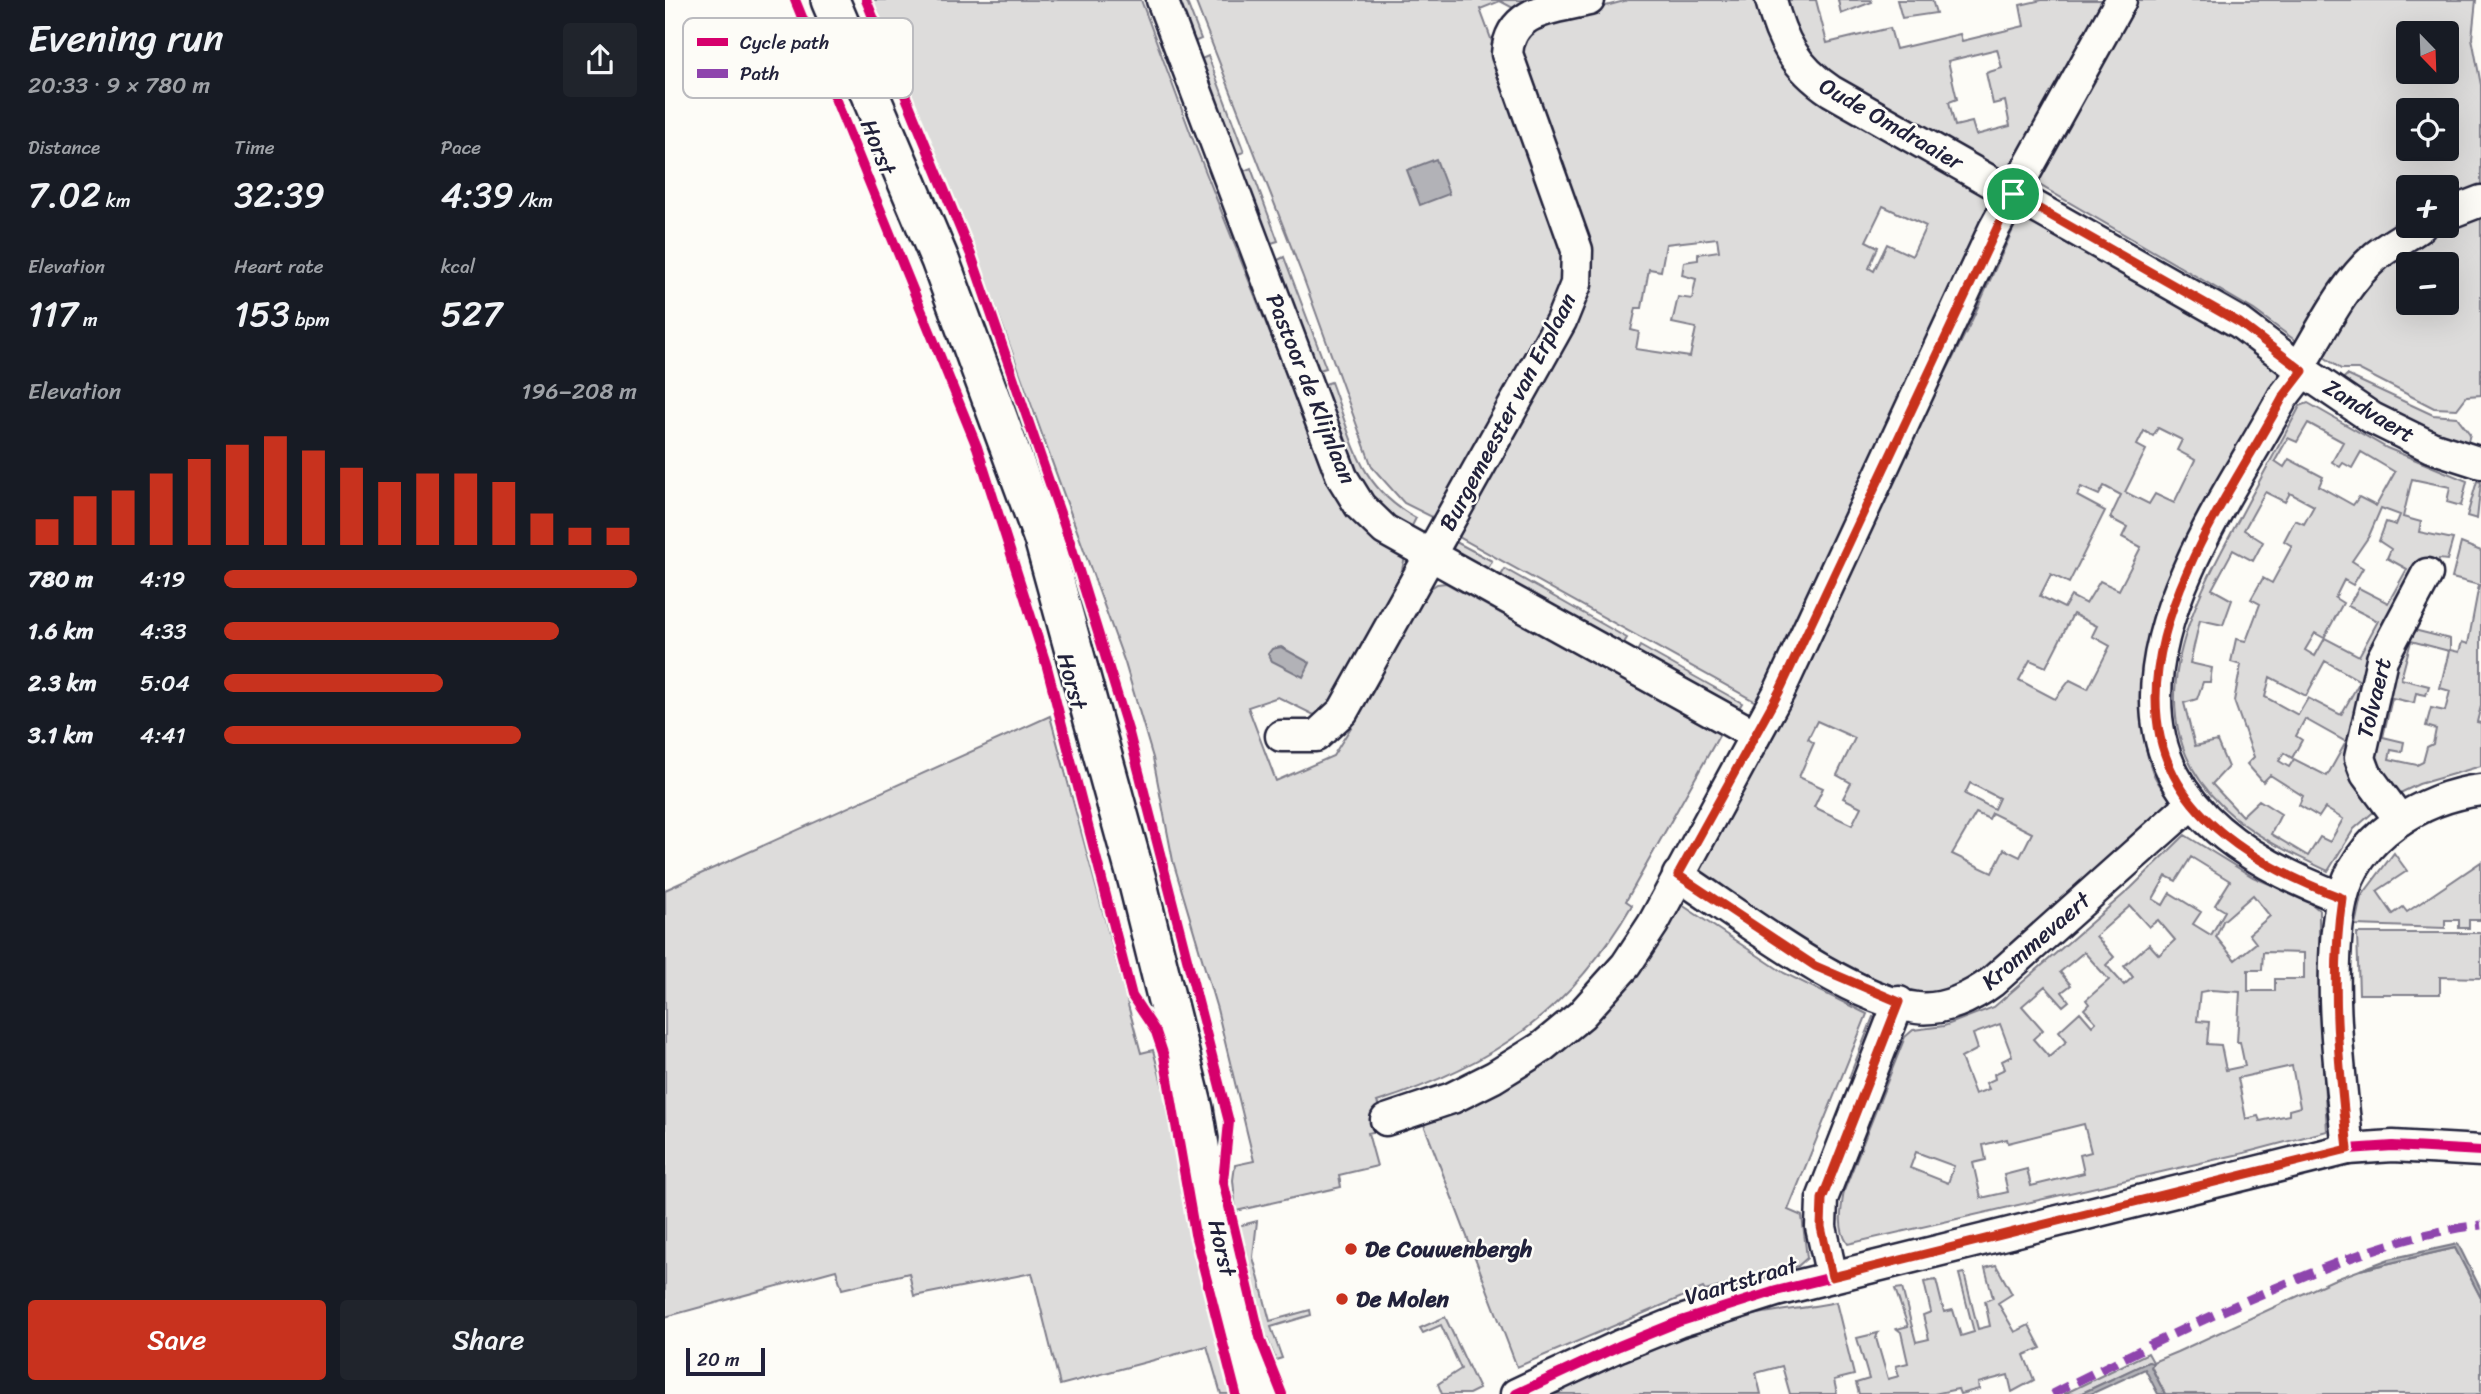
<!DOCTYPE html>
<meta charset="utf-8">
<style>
:root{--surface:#171b24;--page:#20242c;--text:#f1f3f6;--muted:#9ea1a6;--accent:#c8321e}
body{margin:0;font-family:Sriracha,sans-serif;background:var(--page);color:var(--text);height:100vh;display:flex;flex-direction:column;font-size:26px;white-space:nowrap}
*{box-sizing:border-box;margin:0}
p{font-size:23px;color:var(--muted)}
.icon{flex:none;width:38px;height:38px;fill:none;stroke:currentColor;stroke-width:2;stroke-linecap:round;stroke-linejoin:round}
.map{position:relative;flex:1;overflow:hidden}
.sheet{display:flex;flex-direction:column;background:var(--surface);width:665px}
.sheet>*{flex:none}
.needle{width:46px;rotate:157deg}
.fabs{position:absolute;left:1731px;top:21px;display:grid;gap:14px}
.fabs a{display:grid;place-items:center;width:63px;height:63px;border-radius:7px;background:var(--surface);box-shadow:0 7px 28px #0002;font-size:35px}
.scale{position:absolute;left:21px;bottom:18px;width:79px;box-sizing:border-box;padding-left:7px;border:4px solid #22223b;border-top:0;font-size:19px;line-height:24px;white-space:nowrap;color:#22223b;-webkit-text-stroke:5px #fdfcf7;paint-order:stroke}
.pin{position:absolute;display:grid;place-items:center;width:60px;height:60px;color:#fff;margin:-30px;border:4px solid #fff;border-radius:50%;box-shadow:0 2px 7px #0007}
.round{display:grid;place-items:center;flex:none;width:74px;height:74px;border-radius:7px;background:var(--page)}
.headline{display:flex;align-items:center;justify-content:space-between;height:119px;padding:0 28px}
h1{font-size:38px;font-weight:600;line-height:52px}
.metrics{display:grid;grid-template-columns:repeat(3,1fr);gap:10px;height:119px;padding:7px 28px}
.metrics div{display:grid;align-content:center}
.metrics b{font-size:35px;font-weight:600}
.metrics small{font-size:19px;font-weight:400}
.metrics p{font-size:19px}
.chart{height:196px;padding:14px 28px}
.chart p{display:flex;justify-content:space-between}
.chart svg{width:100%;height:126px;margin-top:7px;stroke:var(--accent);stroke-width:6}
.cta{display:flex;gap:14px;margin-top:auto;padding:14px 28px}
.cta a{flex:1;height:80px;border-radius:7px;background:var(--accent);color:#fff;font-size:28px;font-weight:600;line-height:80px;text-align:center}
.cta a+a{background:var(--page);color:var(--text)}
ul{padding:0 28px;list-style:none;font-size:23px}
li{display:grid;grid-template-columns:112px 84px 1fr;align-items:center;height:52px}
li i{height:18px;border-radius:9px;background:var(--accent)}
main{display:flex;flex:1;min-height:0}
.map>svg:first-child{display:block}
.green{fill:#dddcdb;stroke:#807f8b;stroke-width:2;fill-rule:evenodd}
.water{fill:#b2b2b7;stroke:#787885;stroke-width:2}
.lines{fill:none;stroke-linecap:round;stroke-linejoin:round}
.minor-casing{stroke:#22223b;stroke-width:35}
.tertiary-casing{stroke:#22223b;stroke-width:42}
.minor{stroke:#fdfcf7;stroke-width:30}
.tertiary{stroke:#fdfcf7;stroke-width:37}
.quiet{stroke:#8e44ad;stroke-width:9;stroke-dasharray:18 9;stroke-linecap:butt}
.cycleway-casing{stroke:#fdfcf7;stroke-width:15}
.cycleway{stroke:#d6006c;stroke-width:10}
.route-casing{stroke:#fff;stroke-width:14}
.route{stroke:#c8321e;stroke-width:9}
.poi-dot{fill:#c8321e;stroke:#fdfcf7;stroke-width:2.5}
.labels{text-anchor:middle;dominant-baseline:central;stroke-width:5;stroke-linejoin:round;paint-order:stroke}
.street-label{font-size:23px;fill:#22223b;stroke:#fdfcf7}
.poi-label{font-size:23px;font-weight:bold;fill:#22223b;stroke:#fdfcf7;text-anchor:start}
.key{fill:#fdfcf7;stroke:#bbbbbf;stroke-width:2}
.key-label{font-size:19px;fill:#22223b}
</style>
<main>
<section class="sheet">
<div class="headline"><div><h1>Evening run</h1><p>20:33 · 9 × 780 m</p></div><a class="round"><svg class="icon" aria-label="share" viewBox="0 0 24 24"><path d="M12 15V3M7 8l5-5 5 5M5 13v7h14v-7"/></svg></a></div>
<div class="metrics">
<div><p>Distance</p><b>7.02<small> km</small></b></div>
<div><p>Time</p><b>32:39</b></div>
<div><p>Pace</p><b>4:39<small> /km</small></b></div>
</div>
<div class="metrics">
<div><p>Elevation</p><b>117<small> m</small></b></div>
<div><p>Heart rate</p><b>153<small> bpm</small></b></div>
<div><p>kcal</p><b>527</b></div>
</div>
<div class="chart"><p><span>Elevation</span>196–208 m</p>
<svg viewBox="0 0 160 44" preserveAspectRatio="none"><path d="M5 44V35M15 44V27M25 44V25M35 44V19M45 44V14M55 44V9M65 44V6M75 44V11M85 44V17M95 44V22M105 44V19M115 44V19M125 44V22M135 44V33M145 44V38M155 44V38"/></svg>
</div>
<ul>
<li><b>780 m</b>4:19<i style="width:100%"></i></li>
<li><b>1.6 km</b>4:33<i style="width:81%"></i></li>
<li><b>2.3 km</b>5:04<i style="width:53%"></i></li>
<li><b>3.1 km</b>4:41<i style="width:72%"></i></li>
</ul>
<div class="cta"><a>Save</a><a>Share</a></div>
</section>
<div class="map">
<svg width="1816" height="1394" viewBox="0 0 1816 1394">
<rect width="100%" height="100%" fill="#fdfcf7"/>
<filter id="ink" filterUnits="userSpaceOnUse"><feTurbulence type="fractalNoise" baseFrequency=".0143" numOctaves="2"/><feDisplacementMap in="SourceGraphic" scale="14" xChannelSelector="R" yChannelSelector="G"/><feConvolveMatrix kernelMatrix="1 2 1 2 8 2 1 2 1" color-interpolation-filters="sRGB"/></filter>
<g filter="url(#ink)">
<g class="green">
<path d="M 207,0 L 476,0 L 530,145 L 647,439 L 740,557 L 736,574 L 668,707 L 649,715 L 613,697 L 583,707 L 611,781 L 668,756 L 708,692 L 760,592 L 772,584 L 781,583 L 1055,734 L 961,901 L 967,905 C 905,1012 828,1065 712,1102 L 721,1120 L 717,1130 L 703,1133 L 712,1166 L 674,1175 L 676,1187 L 571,1211 L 568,1180 L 570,1165 L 589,1161 L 552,1009 L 508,861 L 488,758 L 460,663 L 313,258 Z"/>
<polygon points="511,0 521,0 536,39 527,43"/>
<polygon points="530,0 881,0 848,8 835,1 815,9 899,236 899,284 773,520 739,503 707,467 638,277"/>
<path d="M 963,0 L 1094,0 L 1150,96 L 1197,126 L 1329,198 L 1093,703 L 794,537 L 919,302 L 853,46 L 866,26 ZM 1218,206 L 1261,226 L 1247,256 L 1222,244 L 1209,271 L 1204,268 L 1213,247 L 1201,241 ZM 1052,238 L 1054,251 L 1033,254 L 1033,260 L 1019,262 L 1017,275 L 1031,279 L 1027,299 L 1013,297 L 1007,323 L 1031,328 L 1025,357 L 971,349 L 974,332 L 966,330 L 971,308 L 977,308 L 984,269 L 996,271 L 1001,244 Z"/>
<path d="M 1118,0 L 1151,0 L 1162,43 L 1225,28 L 1231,49 L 1295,34 L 1297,41 L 1359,26 L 1355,5 L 1377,0 L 1442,0 L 1348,165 L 1337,170 L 1322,168 L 1162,78 L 1136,49 ZM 1332,49 L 1337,68 L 1321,73 L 1328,104 L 1340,101 L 1345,126 L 1311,135 L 1307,122 L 1290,126 L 1284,102 L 1292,99 L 1283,61 Z"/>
<polygon points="1173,0 1206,0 1207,2 1176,14"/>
<polygon points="1232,0 1267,0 1271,13 1237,18"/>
<path d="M 1470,0 L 1811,0 L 1807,38 L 1816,85 L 1816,191 L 1782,205 L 1782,187 L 1743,187 L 1743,222 L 1639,347 L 1589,310 L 1371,183 ZM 1743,33 L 1782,33 L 1782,72 L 1743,72 ZM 1743,110 L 1782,110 L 1782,149 L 1743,149 Z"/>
<polygon points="543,56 579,152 570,155 534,60"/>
<polygon points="586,168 613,241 603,244 576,172"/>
<path d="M 1816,205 L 1816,395 L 1802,396 L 1792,409 L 1769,408 L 1693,369 L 1676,369 L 1652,352 L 1697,282 L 1769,226 L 1782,226 ZM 1743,264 L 1782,264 L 1782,303 L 1743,303 Z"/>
<path d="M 1369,219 L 1553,321 L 1616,369 L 1617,375 L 1487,639 C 1475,675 1474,737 1488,773 C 1492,783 1500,792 1506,801 L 1311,980 L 1272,992 L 1235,992 L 1141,944 L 1031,872 L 1307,320 L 1350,225 ZM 1493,428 L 1517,440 L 1512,450 L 1530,460 L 1509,503 L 1490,494 L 1484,504 L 1460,492 L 1481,450 L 1472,445 L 1479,431 L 1488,436 ZM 1439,486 L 1456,495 L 1445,518 L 1462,527 L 1457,537 L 1476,547 L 1454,590 L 1435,581 L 1421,604 L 1406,596 L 1399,608 L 1375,596 L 1386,574 L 1404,583 L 1440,511 L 1412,496 L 1416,487 L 1434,495 ZM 1408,614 L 1432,626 L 1427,636 L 1445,646 L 1423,689 L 1405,680 L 1390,699 L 1354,680 L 1365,660 L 1381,667 ZM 1152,721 L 1190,738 L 1172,775 L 1186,783 L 1178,798 L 1196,807 L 1187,825 L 1149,807 L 1158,788 L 1134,777 L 1149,743 L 1143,739 ZM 1305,783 L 1334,798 L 1329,809 L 1300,794 ZM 1311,813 L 1324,819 L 1327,813 L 1367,833 L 1355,857 L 1339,849 L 1327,873 L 1287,854 Z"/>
<polygon points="619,257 661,368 651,371 609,262"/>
<polygon points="1682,375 1768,415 1792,417 1805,434 1801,448 1671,385"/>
<path d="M 666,382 C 688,440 692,486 751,518 L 746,528 C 688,498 677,442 657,385 Z"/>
<path d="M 1643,403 L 1722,448 L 1802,481 L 1796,506 L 1782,502 L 1785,487 L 1747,479 L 1738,517 L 1756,522 L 1754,532 L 1788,539 L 1782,560 L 1774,559 L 1771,572 L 1689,733 L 1712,809 L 1689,829 L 1663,871 C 1625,853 1588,836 1558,807 C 1467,721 1524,609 1574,519 C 1594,481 1615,444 1635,406 ZM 1643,423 L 1678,442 L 1667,462 L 1675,467 L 1678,463 L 1687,468 L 1696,452 L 1730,472 L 1711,506 L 1694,497 L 1688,505 L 1654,486 L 1658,477 L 1624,459 L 1619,467 L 1610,461 L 1623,438 L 1632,442 ZM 1600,492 L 1620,502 L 1625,493 L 1649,506 L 1639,524 L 1630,520 L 1619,541 L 1627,546 L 1607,583 L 1598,578 L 1586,599 L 1595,604 L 1581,641 L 1571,639 L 1566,662 L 1576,665 L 1569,701 L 1589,757 L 1582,764 L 1598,782 L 1605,775 L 1638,796 L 1634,805 L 1654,817 L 1660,808 L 1678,819 L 1665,842 L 1655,837 L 1643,856 L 1606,834 L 1616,814 L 1594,800 L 1577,816 L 1547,784 L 1563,767 L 1552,741 L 1530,746 L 1519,703 L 1532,699 L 1538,682 L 1545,682 L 1547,668 L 1525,663 L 1535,620 L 1558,625 L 1567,600 L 1547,589 L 1568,550 L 1588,561 L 1598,542 L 1579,530 ZM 1716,508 L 1735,515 L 1731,525 L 1721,522 L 1714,541 L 1726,549 L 1722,558 L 1742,569 L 1723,603 L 1694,588 L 1683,606 L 1713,621 L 1694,656 L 1660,638 L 1650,656 L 1640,650 L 1650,633 L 1659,638 L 1678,603 L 1670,598 L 1679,580 L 1688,585 L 1698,568 L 1687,561 L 1704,536 ZM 1660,661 L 1695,681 L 1676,715 L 1643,698 L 1633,715 L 1600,697 L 1605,677 L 1641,696 ZM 1640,719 L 1681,742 L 1662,776 L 1629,759 L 1624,767 L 1614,761 L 1619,753 L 1627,758 L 1637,740 L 1631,736 Z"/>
<polygon points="1812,481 1816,482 1812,519 1802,516"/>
<polygon points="791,542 827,561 823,569 787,550"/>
<path d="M 1796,543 L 1816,551 L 1816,706 L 1812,722 L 1816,723 L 1816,766 L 1754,784 L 1729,796 L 1708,769 L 1715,715 L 1741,628 L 1785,639 L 1785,650 L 1794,652 L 1797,642 L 1803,644 L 1814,585 L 1787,578 ZM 1746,641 L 1784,651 L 1775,688 L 1785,691 L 1780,711 L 1766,708 L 1761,726 L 1771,729 L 1768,744 L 1762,747 L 1758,762 L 1752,765 L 1724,759 L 1726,750 L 1737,752 L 1739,742 L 1718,737 L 1727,698 L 1749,703 L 1751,693 L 1761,695 L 1764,686 L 1736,679 Z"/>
<polygon points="840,569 962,638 957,646 835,577"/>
<polygon points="975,646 1077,703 1071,713 970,655"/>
<polygon points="385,716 476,1053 488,1050 501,1099 526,1233 565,1394 556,1394 542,1346 395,1385 367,1273 249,1296 244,1273 177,1289 171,1270 0,1317 0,890"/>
<path d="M 1520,835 L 1588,877 L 1642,900 L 1654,910 L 1654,990 L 1662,1131 L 1579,1153 L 1183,1244 C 1172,1229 1176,1209 1179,1191 L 1240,1037 L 1248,1030 L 1279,1026 L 1329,1007 L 1466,888 ZM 1526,857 L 1565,881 L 1550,905 L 1560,911 L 1546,935 L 1528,924 L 1536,912 L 1505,893 L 1498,905 L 1488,899 L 1501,876 L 1511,881 ZM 1588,895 L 1605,916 L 1584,934 L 1591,943 L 1570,960 L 1551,937 L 1558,921 ZM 1465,906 L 1484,927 L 1493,920 L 1510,940 L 1494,955 L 1484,944 L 1459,966 L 1468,977 L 1459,985 L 1441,965 L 1449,957 L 1431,936 ZM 1419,952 L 1444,980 L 1421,1000 L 1424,1004 L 1419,1009 L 1431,1022 L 1427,1026 L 1415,1012 L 1394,1031 L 1402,1041 L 1384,1057 L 1368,1039 L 1378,1030 L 1357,1006 L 1380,986 L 1398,1006 L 1404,1001 L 1397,992 L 1406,985 L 1395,972 ZM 1598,952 L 1639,953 L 1639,979 L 1610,979 L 1610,991 L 1583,991 L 1583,970 L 1597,970 ZM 1546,990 L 1575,992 L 1572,1042 L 1575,1042 L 1580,1066 L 1561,1070 L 1556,1045 L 1542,1044 L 1544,1022 L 1532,1021 L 1535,992 ZM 1335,1024 L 1347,1056 L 1337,1061 L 1340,1069 L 1329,1074 L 1330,1079 L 1321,1083 L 1324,1089 L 1310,1094 L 1296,1058 L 1313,1049 L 1308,1034 ZM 1627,1066 L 1635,1107 L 1624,1110 L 1624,1115 L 1595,1121 L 1593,1116 L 1581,1119 L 1573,1078 ZM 1419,1124 L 1426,1152 L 1415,1155 L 1419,1173 L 1366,1186 L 1362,1169 L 1339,1175 L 1343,1192 L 1316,1198 L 1308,1163 L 1321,1160 L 1318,1145 L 1342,1139 L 1343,1143 ZM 1251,1152 L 1289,1166 L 1283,1183 L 1245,1168 Z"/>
<polygon points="1729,853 1742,871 1712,891 1728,914 1738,907 1742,912 1816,862 1816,920 1804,920 1804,928 1794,928 1794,920 1780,920 1780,928 1690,925 1696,897"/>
<polygon points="1014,903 1119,973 1202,1014 1123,1210 1137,1216 1142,1258 1133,1266 1040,1291 1038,1288 852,1367 758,1122 828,1091"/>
<polygon points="1692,933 1816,933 1816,978 1775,977 1775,994 1694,994"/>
<polygon points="1208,1017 1214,1020 1192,1081 1184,1078"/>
<polygon points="592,1221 588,1257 605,1321 645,1310 646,1315 606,1327 617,1358 611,1360 601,1335 573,1226"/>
<polygon points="1790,1248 1816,1298 1816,1394 1500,1394 1484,1362 1415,1394 1399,1394 1483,1353 1488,1362 1512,1352 1668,1280 1695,1270"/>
<polygon points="1331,1265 1347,1294 1333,1303 1350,1332 1364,1325 1376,1348 1359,1355 1369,1380 1347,1392 1343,1375 1313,1383 1314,1389 1295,1394 1293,1389 1269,1394 1194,1394 1191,1383 1204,1379 1192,1338 1213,1333 1211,1338 1223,1379 1234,1376 1231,1366 1243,1363 1236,1332 1232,1329 1243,1326 1230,1289 1237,1288 1251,1342 1264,1339 1258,1315 1266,1312 1259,1282 1271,1280 1279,1312 1288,1310 1296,1336 1309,1332 1294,1274 1299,1273 1313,1329 1325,1326 1320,1301 1328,1298 1320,1268"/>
<path d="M 1171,1302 L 1189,1375 L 1169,1380 L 1172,1394 L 1125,1394 L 1117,1366 L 1091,1373 L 1096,1394 L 884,1394 C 945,1365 1006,1337 1072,1319 C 1105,1309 1138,1310 1171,1302 Z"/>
<polygon points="780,1317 814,1389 804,1394 777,1394 773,1384 796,1369 776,1325 758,1333 755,1328"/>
</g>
<g class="water">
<polygon points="771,159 784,194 755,205 742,170"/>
<polygon points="616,647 645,663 638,677 607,661 603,654 607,649"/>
<polygon points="1793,1244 1816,1290 1816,1298 1790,1248 1695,1270 1724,1259"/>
<polygon points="1483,1362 1488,1363 1486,1367 1500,1394 1493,1394 1480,1369 1426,1394 1415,1394"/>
</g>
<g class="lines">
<defs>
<g id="minor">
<polyline points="497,0 677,477 695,506 720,530 1090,735"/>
<path d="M 1106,0 C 1116,40 1130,67 1166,91 L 1575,323 L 1638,371 L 1707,418 L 1766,447 L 1816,463"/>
<polyline points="1782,214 1816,201"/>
<path d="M 1639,359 C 1660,324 1679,284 1711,256 C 1725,245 1742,236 1756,226"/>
<path d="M 1638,371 L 1618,397 C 1587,454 1549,510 1523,570 C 1446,741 1511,836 1677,898"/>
<path d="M 616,736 L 651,736 L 678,711 L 896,321 L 911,284 L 912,250 L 842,54 C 845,9 887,9 924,0"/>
<polyline points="1735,820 1701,774 1695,758 1717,659 1762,574"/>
<path d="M 1013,875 C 1074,915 1181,999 1252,1008 C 1279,1011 1307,997 1327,982 L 1525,805"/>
<polyline points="721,1120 787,1098 829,1077 877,1047 916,1015 961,965 988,924 1114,692 1329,229 1456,0"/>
<path d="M 1683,1149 C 1675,1076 1661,970 1677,899 C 1691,837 1757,797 1816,790"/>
<polyline points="1167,1277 1156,1227 1157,1199 1234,1002"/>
<polyline points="851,1394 954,1346 1013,1322 1111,1291 1683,1149 1728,1146 1816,1151"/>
</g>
<polyline id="tertiary" points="165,0 275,260 379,542 472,880 529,1109 551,1245 592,1394"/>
</defs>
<use href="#minor" class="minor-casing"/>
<use href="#tertiary" class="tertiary-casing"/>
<use href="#minor" class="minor"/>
<use href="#tertiary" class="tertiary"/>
<path class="quiet" d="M 1387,1394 C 1462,1356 1536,1319 1613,1287 C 1679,1259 1744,1233 1816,1225"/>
<defs>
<g id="cycleway">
<polyline points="130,0 312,447 382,667 467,996 491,1032 499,1056 530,1234 571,1394"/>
<polyline points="201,0 306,255 405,542 464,733 564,1122 558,1181 596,1341 617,1394"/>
<polyline points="851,1394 954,1346 1013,1322 1111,1291 1683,1149 1728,1146 1816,1151"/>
</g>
</defs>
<use href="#cycleway" class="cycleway-casing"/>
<use href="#cycleway" class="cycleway"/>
</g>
</g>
<g class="lines" filter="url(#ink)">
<defs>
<path id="route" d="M 1348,194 L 1575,323 L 1638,371 L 1618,397 C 1588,453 1548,512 1523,570 C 1446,742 1511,836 1677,898 C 1665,980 1674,1067 1683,1149 L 1167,1277 L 1156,1227 L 1157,1199 L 1234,1002 L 1150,966 L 1013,875 L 1114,692 Z"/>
</defs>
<use href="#route" class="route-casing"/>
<use href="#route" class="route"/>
</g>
<g class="poi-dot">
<circle cx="686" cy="1249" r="7"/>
<circle cx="677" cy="1299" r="7"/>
</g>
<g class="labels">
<g class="street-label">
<text transform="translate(1226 124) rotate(30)">Oude Omdraaier</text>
<text transform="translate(213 147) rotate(68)">Horst</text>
<text transform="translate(646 389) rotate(68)">Pastoor de Klijnlaan</text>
<text transform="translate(1704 411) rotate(31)">Zandvaert</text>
<text transform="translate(843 412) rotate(-62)">Burgemeester van Erplaan</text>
<text transform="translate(407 681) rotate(75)">Horst</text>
<text transform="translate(1709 698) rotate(-76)">Tolvaert</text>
<text transform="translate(1371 941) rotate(-41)">Krommevaert</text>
<text transform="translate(557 1248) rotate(77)">Horst</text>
<text transform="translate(1076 1281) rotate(-17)">Vaartstraat</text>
</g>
<g class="poi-label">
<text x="700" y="1249">De Couwenbergh</text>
<text x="691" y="1299">De Molen</text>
</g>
</g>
<rect x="18" y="18" width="230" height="80" rx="10" class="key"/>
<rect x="32" y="38" width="31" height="8" fill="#d6006c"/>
<rect x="32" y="69" width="31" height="9" fill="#8e44ad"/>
<g class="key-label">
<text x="75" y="49">Cycle path</text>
<text x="75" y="80">Path</text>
</g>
</svg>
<div class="fabs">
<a><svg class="needle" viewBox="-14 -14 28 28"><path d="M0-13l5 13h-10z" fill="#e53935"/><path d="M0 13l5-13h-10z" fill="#9ea1a6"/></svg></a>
<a><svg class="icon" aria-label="locate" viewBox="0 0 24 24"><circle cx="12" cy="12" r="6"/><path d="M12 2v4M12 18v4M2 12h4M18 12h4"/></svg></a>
<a>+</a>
<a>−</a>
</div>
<div class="scale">20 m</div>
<div class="pin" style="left:1348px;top:194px;background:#1e9e55"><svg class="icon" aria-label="arrive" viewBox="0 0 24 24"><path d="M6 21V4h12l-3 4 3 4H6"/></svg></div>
</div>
</main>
